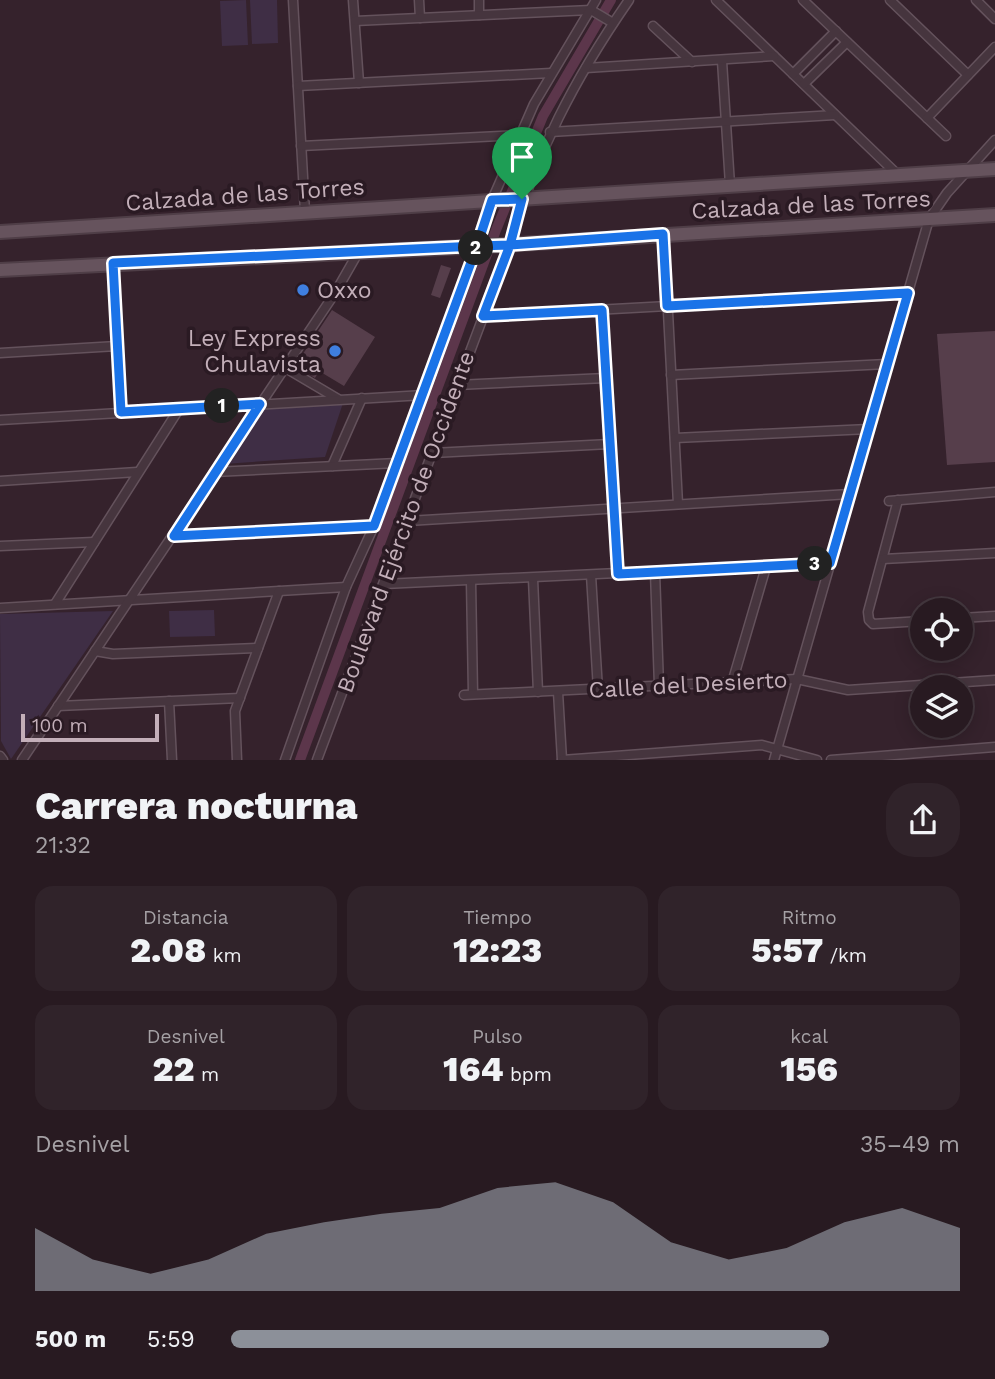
<!DOCTYPE html>
<html lang="es">
<meta charset="utf-8">
<style>
:root{--surface:#281a21;--page:#30232a;--text:#f1f3f6;--muted:#a5a1a5;--line:#44383f;--accent:#8c9099}
body{margin:0;font-family:"Work Sans",sans-serif;background:var(--page);color:var(--text);height:100vh;display:flex;flex-direction:column;font-size:26px;white-space:nowrap}
*{box-sizing:border-box;margin:0}
p{font-size:23px;color:var(--muted)}
.icon{flex:none;width:38px;height:38px;fill:none;stroke:currentColor;stroke-width:2;stroke-linecap:round;stroke-linejoin:round}
.map{position:relative;height:760px;overflow:hidden}
.sheet{display:flex;flex-direction:column;background:var(--surface);flex:1}
.sheet>*{flex:none}
.fabs{position:absolute;left:910px;top:598px;display:grid;gap:14px}
.fabs a{display:grid;place-items:center;width:63px;height:63px;border-radius:50%;background:var(--surface);box-shadow:0 4px 18px #0003,0 0 0 2px var(--line);font-size:35px}
.scale{position:absolute;left:21px;bottom:18px;width:138px;box-sizing:border-box;padding-left:7px;border:4px solid #c3afb9;border-top:0;font-size:19px;line-height:24px;white-space:nowrap;color:#c3afb9;-webkit-text-stroke:5px #2a1a23;paint-order:stroke}
.pin{position:absolute;display:grid;place-items:center;width:60px;height:60px;color:#fff;margin:-72px -30px;border-radius:50% 50% 50% 0;rotate:-45deg;box-shadow:0 0 7px #0007}
.pin .icon{rotate:45deg}
.km{position:absolute;width:35px;height:35px;margin:-18px;border-radius:50%;background:#222;color:#fff;font-size:19px;line-height:35px;text-align:center}
.round{display:grid;place-items:center;flex:none;width:74px;height:74px;border-radius:28px;background:var(--page)}
.overview{display:flex;align-items:center;justify-content:space-between;height:119px;padding:0 35px}
h1{font-size:38px;font-weight:800;line-height:52px}
.figures{display:grid;grid-template-columns:repeat(3,1fr);gap:10px;height:119px;padding:7px 35px}
.figures div{display:grid;align-content:center;border-radius:18px;background:var(--page);text-align:center}
.figures b{font-size:35px;font-weight:800}
.figures small{font-size:19px;font-weight:400}
.figures p{font-size:19px}
.chart{height:196px;padding:14px 35px}
.chart p{display:flex;justify-content:space-between}
.chart svg{width:100%;height:126px;margin-top:7px;fill:var(--accent);opacity:.7}
ul{padding:0 35px;list-style:none;font-size:23px}
li{display:grid;grid-template-columns:112px 84px 1fr;align-items:center;height:52px}
li i{height:18px;border-radius:9px;background:var(--accent)}
.map>svg:first-child{display:block}
.green{fill:#3f2e45}
.lines{fill:none;stroke-linecap:round;stroke-linejoin:round}
.canal{stroke:#5c364b;stroke-width:10}
.building{fill:#563e4b}
.street-casing{stroke:#64525c;stroke-width:11}
.primary-casing{stroke:#4f3e47;stroke-width:16}
.street{stroke:#46353e;stroke-width:8}
.primary{stroke:#66535d;stroke-width:12}
.route-casing{stroke:#fff;stroke-width:14}
.route{stroke:#1a73e8;stroke-width:9}
.shop-dot{fill:#3f7fe0;stroke:#2a1a23;stroke-width:2.5}
.labels{text-anchor:middle;dominant-baseline:central;stroke-width:7;stroke-linejoin:round;paint-order:stroke}
.street-label{font-size:23px;fill:#c3afb9;stroke:#2a1a23}
.poi-label{font-size:23px;fill:#c3afb9;stroke:#2a1a23;text-anchor:start}
</style>
<div class="map">
<svg width="995" height="760" viewBox="0 0 995 760">
<rect width="100%" height="100%" fill="#35222c"/>
<g class="green">
<polygon points="246,0 248,45 222,46 220,1"/>
<polygon points="250,0 277,0 278,43 252,44"/>
<polygon points="343,403 325,457 223,464 260,408"/>
<polygon points="214,610 215,636 170,637 169,611"/>
<polygon points="113,611 11,759 1,741 0,614"/>
</g>
<g class="lines">
<polyline class="canal" points="300,760 496,230 543,116 611,0"/>
</g>
<g class="building">
<polygon points="441,265 451,268 440,298 431,295"/>
<polygon points="332,310 375,337 344,386 319,371 315,378 295,366"/>
<polygon points="995,331 995,462 947,465 937,334"/>
</g>
<g class="lines">
<defs>
<g id="street">
<polyline points="293,0 305,212"/>
<polyline points="353,0 359,83"/>
<polyline points="419,0 420,18"/>
<polyline points="479,0 479,15"/>
<polyline points="716,0 898,175"/>
<polyline points="803,0 946,136"/>
<polyline points="890,0 968,75"/>
<polyline points="976,0 995,19"/>
<polyline points="355,21 591,10 613,23"/>
<polyline points="653,26 692,62"/>
<polyline points="722,61 730,185"/>
<polyline points="586,68 774,56"/>
<polyline points="793,74 836,31"/>
<polyline points="804,84 847,42"/>
<polyline points="298,86 551,73"/>
<polyline points="927,118 995,47"/>
<polyline points="550,132 835,115"/>
<polyline points="301,146 520,135"/>
<polyline points="664,235 678,504"/>
<polyline points="113,263 121,412"/>
<polyline points="602,310 618,574"/>
<polyline points="483,316 908,293"/>
<polyline points="0,353 117,346"/>
<polyline points="284,367 338,399"/>
<polyline points="671,375 887,364"/>
<polyline points="457,385 606,378"/>
<polyline points="0,420 424,395"/>
<polyline points="675,438 869,429"/>
<polyline points="433,453 610,444"/>
<polyline points="332,466 362,398"/>
<polyline points="214,472 397,463"/>
<polyline points="0,481 137,472"/>
<polyline points="898,500 868,612 869,620 873,624 922,621"/>
<polyline points="889,501 995,492"/>
<polyline points="408,521 850,494"/>
<polyline points="174,536 374,526"/>
<polyline points="0,546 94,542"/>
<polyline points="883,559 995,553"/>
<polyline points="655,572 659,686"/>
<polyline points="591,575 598,690"/>
<polyline points="533,579 538,692"/>
<polyline points="471,581 473,694"/>
<polyline points="384,584 830,563"/>
<polyline points="55,604 179,409"/>
<polyline points="0,608 346,587"/>
<polyline points="961,618 995,616"/>
<polyline points="95,651 113,654 258,648"/>
<polyline points="732,683 766,567"/>
<polyline points="558,692 562,760"/>
<polyline points="464,695 797,679 848,690 995,680"/>
<polyline points="169,701 172,760"/>
<polyline points="58,706 240,698"/>
<polyline points="0,756 3,760"/>
<polyline points="22,760 335,293 359,251"/>
<polyline points="237,760 235,711 279,591"/>
<polyline points="285,760 346,587 374,526 424,395 492,200 534,104 596,0"/>
<path d="M 317,760 L 510,245 C 535,154 575,78 629,0"/>
<polyline points="562,760 762,745 817,760"/>
<polyline points="774,760 929,219 947,193 995,140"/>
<polyline points="831,760 995,747"/>
</g>
<g id="primary">
<polyline points="0,232 995,169"/>
<polyline points="0,270 503,245 995,215"/>
</g>
</defs>
<use href="#street" class="street-casing"/>
<use href="#primary" class="primary-casing"/>
<use href="#street" class="street"/>
<use href="#primary" class="primary"/>
</g>
<g class="lines">
<defs>
<polyline id="route" points="522,199 492,200 477,246 113,263 121,412 260,404 174,536 374,526 477,246 510,245 483,316 602,310 618,574 830,563 908,293 667,306 663,234 510,245 522,199"/>
</defs>
<use href="#route" class="route-casing"/>
<use href="#route" class="route"/>
</g>
<g class="shop-dot">
<circle cx="303" cy="290" r="7"/>
<circle cx="335" cy="351" r="7"/>
</g>
<g class="labels">
<g class="street-label">
<text transform="translate(245 195) rotate(-4)">Calzada de las Torres</text>
<text transform="translate(811 205) rotate(-3)">Calzada de las Torres</text>
<text transform="translate(406 522) rotate(-70)">Boulevard Ejército de Occidente</text>
<text transform="translate(688 685) rotate(-3)">Calle del Desierto</text>
</g>
<g class="poi-label">
<text x="317" y="290">Oxxo</text>
<text x="321" y="338" text-anchor="end">Ley Express<tspan x="321" dy="26">Chulavista</tspan></text>
</g>
</g>
</svg>
<div class="fabs">
<a><svg class="icon" aria-label="locate" viewBox="0 0 24 24"><circle cx="12" cy="12" r="6"/><path d="M12 2v4M12 18v4M2 12h4M18 12h4"/></svg></a>
<a><svg class="icon" aria-label="layers" viewBox="0 0 24 24"><path d="M12 4l9 5-9 5-9-5zM3 14l9 5 9-5"/></svg></a>
</div>
<div class="scale">100 m</div>
<div class="pin" style="left:522px;top:199px;background:#1e9e55"><svg class="icon" aria-label="arrive" viewBox="0 0 24 24"><path d="M6 21V4h12l-3 4 3 4H6"/></svg></div>
<b class="km" style="left:222px;top:406px">1</b>
<b class="km" style="left:476px;top:248px">2</b>
<b class="km" style="left:815px;top:564px">3</b>
</div>
<section class="sheet">
<div class="overview"><div><h1>Carrera nocturna</h1><p>21:32</p></div><a class="round"><svg class="icon" aria-label="share" viewBox="0 0 24 24"><path d="M12 15V3M7 8l5-5 5 5M5 13v7h14v-7"/></svg></a></div>
<div class="figures">
<div><p>Distancia</p><b>2.08<small> km</small></b></div>
<div><p>Tiempo</p><b>12:23</b></div>
<div><p>Ritmo</p><b>5:57<small> /km</small></b></div>
</div>
<div class="figures">
<div><p>Desnivel</p><b>22<small> m</small></b></div>
<div><p>Pulso</p><b>164<small> bpm</small></b></div>
<div><p>kcal</p><b>156</b></div>
</div>
<div class="chart"><p><span>Desnivel</span>35–49 m</p>
<svg viewBox="0 0 160 44" preserveAspectRatio="none"><path d="M0 44V22L10 33L20 38L30 33L40 24L50 20L60 17L70 15L80 8L90 6L100 13L110 27L120 33L130 29L140 20L150 15L160 22V44z"/></svg>
</div>
<ul>
<li><b>500 m</b>5:59<i style="width:82%"></i></li>
</ul>
</section>
